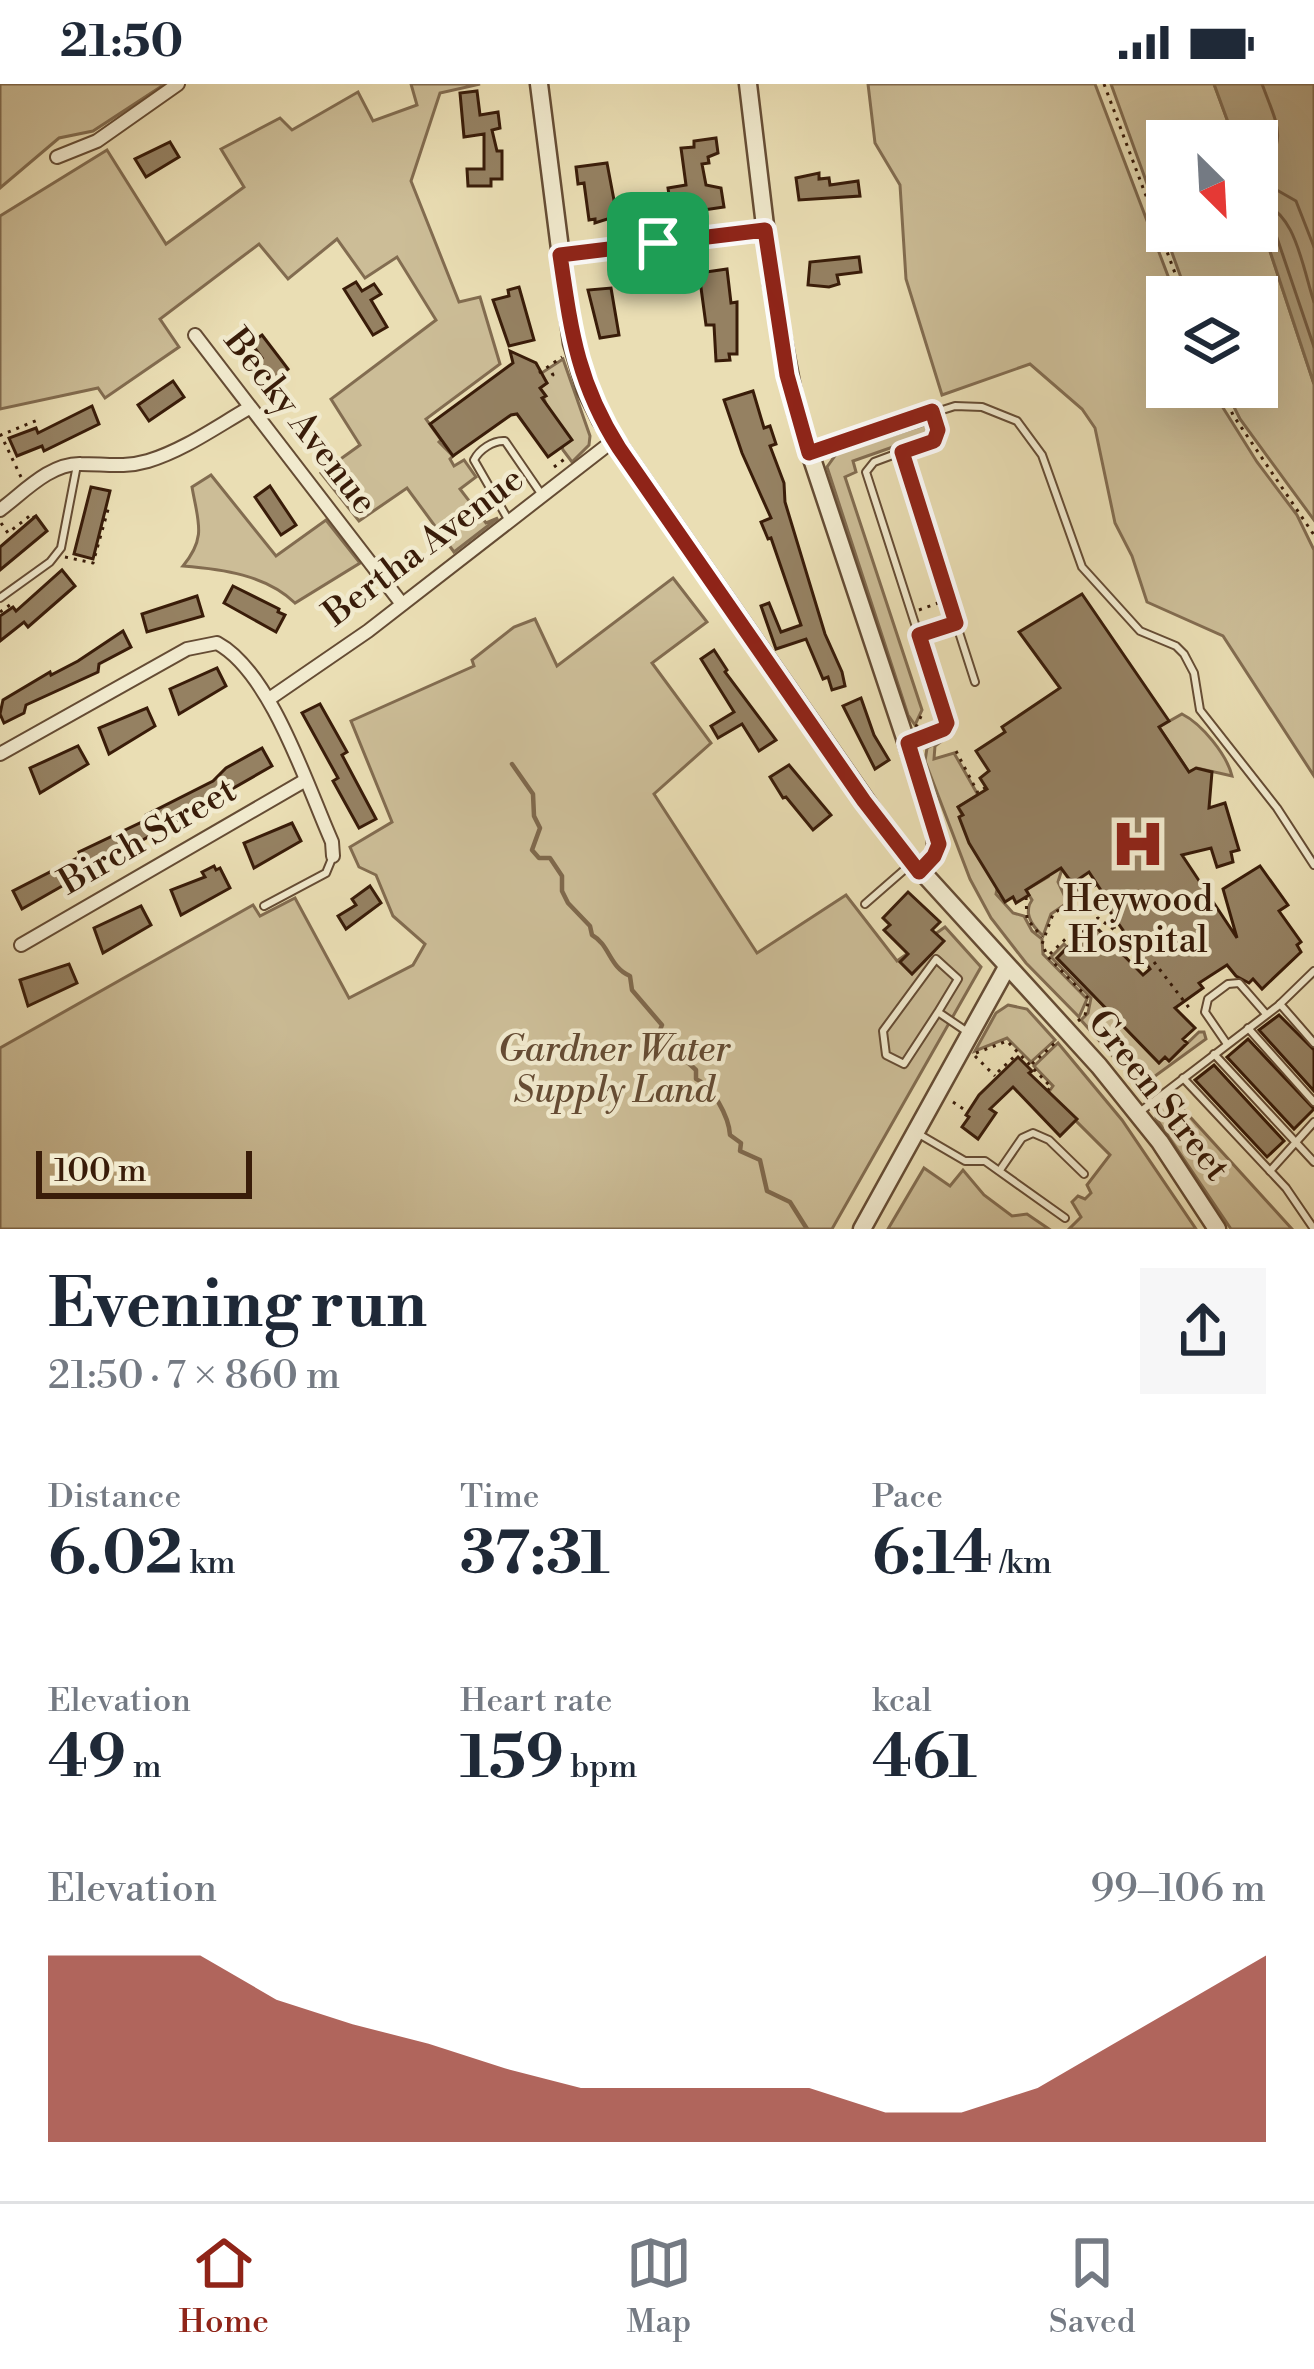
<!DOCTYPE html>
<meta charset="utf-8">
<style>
:root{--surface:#fff;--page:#f6f6f7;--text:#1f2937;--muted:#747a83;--line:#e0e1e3;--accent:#8f2418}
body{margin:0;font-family:"Libre Bodoni",serif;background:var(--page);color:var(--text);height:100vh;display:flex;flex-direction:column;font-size:45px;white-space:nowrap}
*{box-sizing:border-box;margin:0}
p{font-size:39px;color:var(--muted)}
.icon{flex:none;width:66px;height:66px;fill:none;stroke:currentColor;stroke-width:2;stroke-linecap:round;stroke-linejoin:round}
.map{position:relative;height:1145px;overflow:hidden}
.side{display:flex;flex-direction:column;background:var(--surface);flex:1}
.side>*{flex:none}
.needle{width:78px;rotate:156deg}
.controls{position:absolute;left:1146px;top:36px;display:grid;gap:24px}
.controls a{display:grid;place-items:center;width:132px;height:132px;border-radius:0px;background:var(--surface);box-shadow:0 12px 48px #0002;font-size:60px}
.scale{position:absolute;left:36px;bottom:30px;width:216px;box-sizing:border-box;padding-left:12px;border:6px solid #391c09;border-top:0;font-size:33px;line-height:42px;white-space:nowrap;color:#391c09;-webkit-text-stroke:9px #f1eace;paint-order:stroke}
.pin{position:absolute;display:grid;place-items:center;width:102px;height:102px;color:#fff;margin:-51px;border-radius:24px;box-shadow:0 6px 18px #0006}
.round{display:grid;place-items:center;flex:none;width:126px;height:126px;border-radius:0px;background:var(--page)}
.summary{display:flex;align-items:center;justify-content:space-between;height:204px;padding:0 48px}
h1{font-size:66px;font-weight:800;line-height:90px}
.metrics{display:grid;grid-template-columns:repeat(3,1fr);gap:18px;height:204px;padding:12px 48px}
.metrics div{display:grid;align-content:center}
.metrics b{font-size:60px;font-weight:800}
.metrics small{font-size:33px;font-weight:400}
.metrics p{font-size:33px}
.chart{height:336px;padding:24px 48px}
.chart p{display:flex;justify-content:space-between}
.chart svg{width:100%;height:216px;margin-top:12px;fill:var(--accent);opacity:.7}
.status{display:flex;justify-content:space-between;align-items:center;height:84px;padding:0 60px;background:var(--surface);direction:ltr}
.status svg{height:33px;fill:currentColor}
.tabs{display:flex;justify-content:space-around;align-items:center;height:168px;border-top:3px solid var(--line);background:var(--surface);font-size:33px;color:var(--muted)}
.tabs a{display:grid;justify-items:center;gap:6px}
.tabs .active{color:var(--accent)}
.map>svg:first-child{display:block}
.green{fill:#ccbd97;stroke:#826c50;stroke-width:3}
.water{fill:#ae9c7a;stroke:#7f694d;stroke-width:3}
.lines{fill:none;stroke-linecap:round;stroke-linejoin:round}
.shore{stroke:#745c42;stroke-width:3}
.stream{stroke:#7f694d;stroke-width:4.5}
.building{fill:#958162;stroke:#391c09;stroke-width:3}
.service-casing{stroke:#654c34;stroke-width:10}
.minor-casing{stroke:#654c34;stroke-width:16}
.tertiary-casing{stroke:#654c34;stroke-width:21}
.path{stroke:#391c09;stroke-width:3;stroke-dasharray:3 6;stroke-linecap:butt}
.service{stroke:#f1eace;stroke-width:6}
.minor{stroke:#f1eace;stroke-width:12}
.tertiary{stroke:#f1eace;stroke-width:16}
.route-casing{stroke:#fff;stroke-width:24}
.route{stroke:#8f2418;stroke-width:15}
.labels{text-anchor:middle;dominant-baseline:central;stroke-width:9;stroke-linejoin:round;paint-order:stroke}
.street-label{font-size:36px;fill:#391c09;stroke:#f1eace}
.poi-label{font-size:36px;fill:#391c09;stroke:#f1eace}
.park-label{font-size:36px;font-style:italic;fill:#654c34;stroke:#f1eace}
</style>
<div class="status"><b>21:50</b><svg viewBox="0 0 49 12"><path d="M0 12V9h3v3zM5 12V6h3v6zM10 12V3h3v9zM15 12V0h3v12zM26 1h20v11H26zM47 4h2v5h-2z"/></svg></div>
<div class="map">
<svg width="1314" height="1145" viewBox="0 0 1314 1145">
<rect width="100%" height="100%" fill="#eadeb4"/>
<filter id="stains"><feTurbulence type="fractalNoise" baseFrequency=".00167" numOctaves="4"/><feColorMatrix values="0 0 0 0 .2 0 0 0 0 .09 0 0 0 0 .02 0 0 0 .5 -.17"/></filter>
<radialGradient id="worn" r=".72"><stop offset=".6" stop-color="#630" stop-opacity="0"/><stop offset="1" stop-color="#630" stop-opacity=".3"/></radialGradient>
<g class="green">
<polygon points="0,0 165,0 93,47 59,54 0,104"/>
<polygon points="411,0 480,0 440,9 411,97 459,218 480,213 500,280 426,335 441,356 439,358 453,372 450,375 454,382 464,376 476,393 460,405 486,439 498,434 454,468 407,404 359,437 321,389 360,361 331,315 436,236 397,173 365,194 337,155 288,195 259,160 160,235 179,263 105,314 98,304 0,325 0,132 107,66 166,160 244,103 221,65 280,34 292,46 358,8 373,37 417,21"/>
<polygon points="868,0 1095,0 1176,213 1167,213 1167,303 1210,303 1257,378 1297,431 1314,466 1314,692 1223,552 1147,518 1132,472 1115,439 1095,344 1082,325 1030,280 942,311 906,195 900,101 875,59"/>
<polygon points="1111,0 1214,0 1235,57 1167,57 1167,147 1257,147 1257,128 1314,300 1314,436 1240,335 1224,303 1257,303 1257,213 1188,213"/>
<polygon points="563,275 590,352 589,361 572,378 563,366 540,304 547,299 540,290"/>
<polygon points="930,339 927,351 853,377 856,388 845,393 922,626 915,641 908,631 827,383 837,369"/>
<path d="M 211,391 L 276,472 L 326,436 L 360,479 L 295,519 C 266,491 222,485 183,482 C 207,453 198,438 192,403 Z"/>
<polygon points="673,494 707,538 652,579 711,659 654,710 757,869 846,811 897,877 945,843 981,883 832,1145 0,1145 0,964 253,821 260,832 295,814 349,914 413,881 425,860 393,832 376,791 359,783 350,763 392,738 351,637 474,582 472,576 514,543 535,535 557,582"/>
<path d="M 1182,630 C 1202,640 1227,671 1232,692 L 1197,684 L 1189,688 L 1159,643 Z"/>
<polygon points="947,653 935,662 934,675 954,669 978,711 958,723 998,801 996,810 1013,829 1024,832 1032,847 1042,855 1043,870 1087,915 1079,933 1026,879 991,834 970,795 925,677 927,664"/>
<path d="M 1059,771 L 1062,785 L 1058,798 L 1065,813 L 1076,805 L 1080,810 L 1051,830 L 1043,852 C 1032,842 1023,829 1032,816 L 1026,806 L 1048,793 L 1044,785 Z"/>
<polygon points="1064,860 1067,863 1057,874 1159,978 1165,973 1169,977 1199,948 1204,948 1206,955 1140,1003 1081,936 1088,929 1091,914 1051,873"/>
<polygon points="1008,921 1027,925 1055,956 1031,978 1007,954 975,967 996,929"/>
<polygon points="1058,959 1122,1036 1196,1145 1069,1145 1081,1133 1072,1118 1078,1112 1085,1115 1091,1109 1087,1101 1110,1071 1048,1009 1053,1002 1034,982"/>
<polygon points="1172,1013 1292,1145 1231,1145 1156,1034 1156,1026"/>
<polygon points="924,1084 950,1102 963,1086 984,1111 1012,1132 1027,1130 1049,1145 888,1145"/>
</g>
<polygon class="water" points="1214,0 1314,0 1314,300 1257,128 1257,57 1235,57"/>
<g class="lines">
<g class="shore">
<path d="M 1262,0 C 1281,50 1285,50 1261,97 L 1296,117 L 1314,163"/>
<path d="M 1257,119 C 1295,122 1303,186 1314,218"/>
<polyline points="1257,134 1266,135 1273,142 1314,263"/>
</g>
<path class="stream" d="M 512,680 L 533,710 L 534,732 L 540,744 L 532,766 L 539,774 L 550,774 L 562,792 L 562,807 L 568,819 L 590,842 L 592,851 C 610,861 609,883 630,892 L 632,906 L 662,941 L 660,946 L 671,950 L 683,974 L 696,986 L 696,995 C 712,1001 729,1033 730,1051 L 741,1059 L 740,1067 L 760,1076 L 767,1107 L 790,1118 L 807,1145"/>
</g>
<g class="building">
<polygon points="477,7 480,31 498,28 500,44 492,46 497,67 502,67 502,95 491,95 491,102 468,102 467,85 484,85 484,50 464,53 460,9"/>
<polygon points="716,54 718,69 708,73 709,79 702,80 706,101 721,104 724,123 690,128 689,122 671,125 668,104 686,101 681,64 694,63 694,57"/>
<polygon points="170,58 179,73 146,93 135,75"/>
<polygon points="607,79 617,132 595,139 595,135 589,136 584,99 578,100 576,83"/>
<polygon points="819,89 819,95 829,94 830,101 858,97 860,112 799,116 796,94"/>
<polygon points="859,173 861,188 837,191 839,200 829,203 808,201 810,178"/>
<polygon points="727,185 731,219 737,218 737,270 729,270 730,276 716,277 714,241 706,241 699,189"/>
<polygon points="356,198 362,207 374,200 381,210 371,216 387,243 373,251 344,205"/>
<polygon points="519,203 534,256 509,262 493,216 509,212 508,206"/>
<polygon points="611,204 619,251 600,254 588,206"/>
<polygon points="262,251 288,285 272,298 257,278 262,274 251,259"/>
<polygon points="510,267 536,279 547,299 540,304 546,312 542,314 572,356 548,373 517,330 511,331 453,372 430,340 513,279"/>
<polygon points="173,297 184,313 149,337 138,321"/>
<polygon points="753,307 764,344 770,342 776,360 770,362 784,399 785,418 825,550 842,588 845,602 832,606 828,593 823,595 806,555 776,565 761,522 769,519 781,548 801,541 771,454 768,455 761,438 771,434 742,369 724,316"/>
<polygon points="92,322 99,340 44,367 42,362 17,372 9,354 36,344 38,349"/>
<polygon points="270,402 296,441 281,451 255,413"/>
<polygon points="91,403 110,407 93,475 74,470"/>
<polygon points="36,432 47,447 0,486 0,463"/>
<polygon points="62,486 75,502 28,543 24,538 0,557 0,532 13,523 16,527"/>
<polygon points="233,502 279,525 278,528 285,531 276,548 224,519"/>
<polygon points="1082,510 1169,637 1159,643 1189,688 1196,684 1212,688 1209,724 1225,719 1239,766 1231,768 1233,778 1217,783 1211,764 1182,771 1237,854 1223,805 1260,782 1288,821 1279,827 1301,858 1297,861 1301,868 1262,905 1253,895 1249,899 1236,892 1227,881 1199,899 1203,904 1175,924 1195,944 1183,955 1187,959 1169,977 1165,973 1159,979 1057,874 1092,839 1143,891 1150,885 1102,816 1106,814 1089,788 1076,797 1069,795 1061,784 1026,806 1029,811 1016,819 1013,813 1005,818 969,759 959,733 963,731 958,723 987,705 980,694 989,687 976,667 1005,648 1002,643 1060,604 1019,548"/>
<polygon points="197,512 203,532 147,548 142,530"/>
<polygon points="123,547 131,563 99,580 98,588 26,621 24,629 4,639 0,630 3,616 50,588 51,591 78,577"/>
<polygon points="714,566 727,586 725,588 776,656 759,667 742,640 718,654 711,642 734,628 701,575"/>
<polygon points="217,584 226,602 179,630 170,605"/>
<polygon points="861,614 874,651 889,676 875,685 843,622"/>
<polygon points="320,620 347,668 342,671 376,735 359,744 333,697 338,694 302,629"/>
<polygon points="147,624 155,642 109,670 99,644"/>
<polygon points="78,662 88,680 40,709 30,684"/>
<polygon points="262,664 272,682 22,825 13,807 81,772 79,768 148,735 146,731 213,697 226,684"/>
<polygon points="789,681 831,731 813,746 786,713 783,714 770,693"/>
<polygon points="292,739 301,757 254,784 244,759"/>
<polygon points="214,782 216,786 220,784 230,804 181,831 171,806 205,793 202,788"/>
<polygon points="370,802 381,819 346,845 338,832 356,821 352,815"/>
<polygon points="908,808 940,838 932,846 944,857 912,890 900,878 908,870 884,846 890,841 883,834"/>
<polygon points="141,822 151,841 103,869 94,844"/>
<polygon points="69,880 77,899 28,922 20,896"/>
<polygon points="1279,931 1314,966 1314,1007 1259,946"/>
<polygon points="1248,955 1314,1025 1294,1045 1227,973"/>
<polygon points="1018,973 1032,987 1029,989 1077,1035 1060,1052 1013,1003 990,1025 996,1029 978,1055 962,1043 969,1033 966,1031 979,1011"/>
<polygon points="1214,981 1284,1057 1267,1073 1195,996"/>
</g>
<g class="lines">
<defs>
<g id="service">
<polyline points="814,367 955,322 982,323 1017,337 1042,371 1082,483 1140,547 1176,562 1184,570 1194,589 1200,626 1277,724 1314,781"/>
<polyline points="901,368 975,598"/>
<path d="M 509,437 L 474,376 C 479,366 493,356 505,357 L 542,411"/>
<polyline points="0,514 50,478 61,464 77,381"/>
<polyline points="919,551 956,539"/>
<polyline points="912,658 944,645 947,639 866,388 874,378 936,355 939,349 933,327"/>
<polyline points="865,820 912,779"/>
<polyline points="264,822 326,789 333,772"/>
<polyline points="1280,920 1314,959"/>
<polyline points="938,928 904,980 886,971 883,947 936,875 958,895 938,928 966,947"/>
<polyline points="1248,944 1314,1018"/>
<polyline points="1227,960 1205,928 1208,915 1228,900 1239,899 1266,930"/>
<polyline points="1214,970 1314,1078"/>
<polyline points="1183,994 1286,1104 1314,1145"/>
<polyline points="1141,1027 1278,922 1314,887"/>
<polyline points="917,1049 965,1077 985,1077 1065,1134"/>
<polyline points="1000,1086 1022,1054 1033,1049 1049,1056 1084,1090"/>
<polyline points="1270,1087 1314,1038"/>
</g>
<g id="minor">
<polyline points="57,73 97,57 178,0"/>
<polyline points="560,171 765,146"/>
<polyline points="195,251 402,520"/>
<path d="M 0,426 C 24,408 50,379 81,380 C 105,380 124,384 148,377 C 184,366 216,343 249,324"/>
<polyline points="269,615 368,547 614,356"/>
<path d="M 0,670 L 187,565 L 217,559 C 271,588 307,702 332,758 L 333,772"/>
<polyline points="21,861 304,697"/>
</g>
<g id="tertiary">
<polyline points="539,0 572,259 586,306 601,336 894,757 1099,982 1160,1058 1217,1145"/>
<polyline points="748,0 772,200 797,330 936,747 936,769 919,788"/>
<polyline points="862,1145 1007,883"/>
</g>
</defs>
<use href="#service" class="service-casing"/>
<use href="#minor" class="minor-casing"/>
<use href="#tertiary" class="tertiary-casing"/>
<g class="path">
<polyline points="1104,0 1184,213"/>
<polyline points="539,289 562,273"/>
<polygon points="552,289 553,291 551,292 550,290"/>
<polyline points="1221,303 1233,331 1314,451"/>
<polyline points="554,383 566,374"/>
<polyline points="21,393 1,351 40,335"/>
<polyline points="1,439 8,449 32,430 34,433"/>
<polyline points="65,473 93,479 109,422"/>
<polyline points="919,526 938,519"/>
<polyline points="0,528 14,518"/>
<polyline points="916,643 923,628"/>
<polyline points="956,667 978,709 986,703"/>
<polyline points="1026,813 1027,835 1042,853"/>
<polyline points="1103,818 1115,838 1114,845"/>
<polyline points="1080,842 1098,834 1116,847"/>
<polyline points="1050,870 1078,843 1083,848"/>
<polyline points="1154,878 1190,925"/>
<polyline points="1078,937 1085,931 1089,915 1048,873 1042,860 1053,830 1097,800"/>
<polyline points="976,969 1007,957 1051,1003 1047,1007"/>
<polyline points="975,972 995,992"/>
<polyline points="1032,980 1056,958"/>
<polyline points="998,988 1017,970"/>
<polyline points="953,1018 968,1028"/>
</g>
<use href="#service" class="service"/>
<use href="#minor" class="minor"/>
<use href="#tertiary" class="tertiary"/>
</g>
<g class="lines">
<defs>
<path id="route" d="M 765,146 L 787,291 L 809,369 L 932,327 L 938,346 L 934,357 L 902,368 L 956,539 L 919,551 L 947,639 L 944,645 L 908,659 L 939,760 L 934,772 L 919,788 L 864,717 L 619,364 C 577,298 571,246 560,171 Z"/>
</defs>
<use href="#route" class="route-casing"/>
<use href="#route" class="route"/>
</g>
<defs>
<symbol id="hospital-bare" viewBox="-9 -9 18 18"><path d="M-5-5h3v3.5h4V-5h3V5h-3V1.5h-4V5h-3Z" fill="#8f2418" stroke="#f1eace" stroke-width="2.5" paint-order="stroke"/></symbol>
</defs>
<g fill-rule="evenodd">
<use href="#hospital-bare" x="1100" y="722" width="76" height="76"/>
</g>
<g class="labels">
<g class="street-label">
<text transform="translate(300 338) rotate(52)">Becky Avenue</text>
<text transform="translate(424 463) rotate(-37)">Bertha Avenue</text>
<text transform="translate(148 753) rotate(-30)">Birch Street</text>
<text transform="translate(1158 1012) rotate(52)">Green Street</text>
</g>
<g class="poi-label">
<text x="1138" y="816">Heywood<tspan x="1138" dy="41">Hospital</tspan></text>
</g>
<g class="park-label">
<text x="614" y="966">Gardner Water<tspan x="614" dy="41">Supply Land</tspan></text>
</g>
</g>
<rect width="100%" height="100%" filter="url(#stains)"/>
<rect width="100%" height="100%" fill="url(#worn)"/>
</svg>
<div class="controls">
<a><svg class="needle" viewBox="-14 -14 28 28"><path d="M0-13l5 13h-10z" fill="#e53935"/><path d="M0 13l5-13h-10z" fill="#747a83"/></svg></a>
<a><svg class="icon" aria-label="layers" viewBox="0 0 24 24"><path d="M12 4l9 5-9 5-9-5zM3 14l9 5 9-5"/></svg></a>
</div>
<div class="scale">100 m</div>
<div class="pin" style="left:658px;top:159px;background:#1e9e55"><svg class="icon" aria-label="arrive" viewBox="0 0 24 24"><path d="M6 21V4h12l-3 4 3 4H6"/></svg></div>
</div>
<section class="side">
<div class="summary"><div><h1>Evening run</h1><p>21:50 · 7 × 860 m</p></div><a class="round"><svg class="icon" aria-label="share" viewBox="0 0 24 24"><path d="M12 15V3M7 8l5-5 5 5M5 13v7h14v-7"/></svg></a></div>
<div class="metrics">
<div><p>Distance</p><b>6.02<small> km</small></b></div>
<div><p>Time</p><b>37:31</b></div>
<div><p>Pace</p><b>6:14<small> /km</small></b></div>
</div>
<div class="metrics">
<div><p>Elevation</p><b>49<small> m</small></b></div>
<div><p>Heart rate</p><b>159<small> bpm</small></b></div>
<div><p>kcal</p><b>461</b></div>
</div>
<div class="chart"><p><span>Elevation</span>99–106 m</p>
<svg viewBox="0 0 160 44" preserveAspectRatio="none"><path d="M0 44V6L10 6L20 6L30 15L40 20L50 24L60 29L70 33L80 33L90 33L100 33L110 38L120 38L130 33L140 24L150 15L160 6V44z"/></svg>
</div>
</section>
<nav class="tabs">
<a class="active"><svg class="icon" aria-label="home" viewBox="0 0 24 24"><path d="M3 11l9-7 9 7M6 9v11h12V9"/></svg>Home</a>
<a><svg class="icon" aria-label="map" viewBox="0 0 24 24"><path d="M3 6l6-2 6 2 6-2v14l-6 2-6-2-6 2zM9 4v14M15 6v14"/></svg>Map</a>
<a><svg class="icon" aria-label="saved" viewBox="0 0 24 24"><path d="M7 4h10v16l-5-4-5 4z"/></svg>Saved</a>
</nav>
